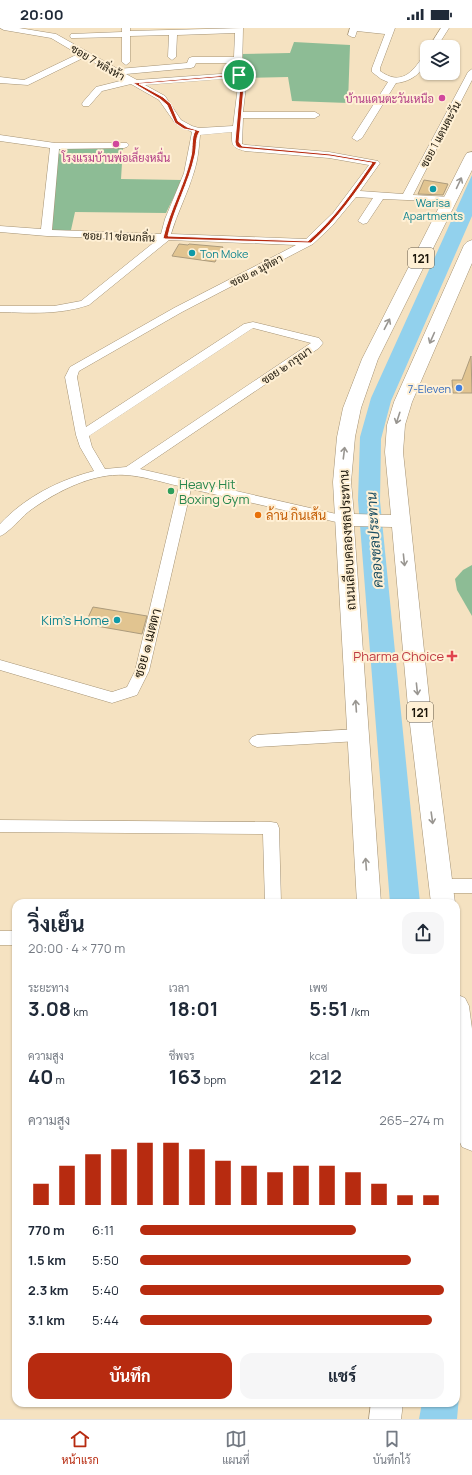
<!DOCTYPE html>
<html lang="th">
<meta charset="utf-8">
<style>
:root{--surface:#fff;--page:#f6f6f7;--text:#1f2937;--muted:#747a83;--line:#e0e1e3;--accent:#b72b10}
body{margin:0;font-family:Manrope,Sarabun,sans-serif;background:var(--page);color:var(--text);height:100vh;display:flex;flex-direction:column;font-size:15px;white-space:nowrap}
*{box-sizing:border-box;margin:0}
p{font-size:13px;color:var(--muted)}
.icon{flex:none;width:22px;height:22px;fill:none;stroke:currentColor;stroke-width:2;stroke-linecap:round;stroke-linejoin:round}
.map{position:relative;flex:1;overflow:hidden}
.details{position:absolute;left:12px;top:871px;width:448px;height:508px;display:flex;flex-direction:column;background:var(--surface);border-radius:12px;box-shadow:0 1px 3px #0004}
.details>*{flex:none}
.buttons{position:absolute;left:420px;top:12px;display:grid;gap:8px}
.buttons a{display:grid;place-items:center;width:40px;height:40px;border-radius:8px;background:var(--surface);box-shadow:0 1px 3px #0004;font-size:20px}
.pin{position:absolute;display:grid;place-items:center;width:34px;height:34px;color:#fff;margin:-17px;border:2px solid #fff;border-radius:50%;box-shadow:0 1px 4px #0007}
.round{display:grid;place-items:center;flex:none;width:42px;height:42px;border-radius:12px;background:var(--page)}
.overview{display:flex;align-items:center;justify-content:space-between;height:68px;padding:0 16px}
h1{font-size:22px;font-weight:700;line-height:30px}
.metrics{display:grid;grid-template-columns:repeat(3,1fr);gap:6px;height:68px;padding:4px 16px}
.metrics div{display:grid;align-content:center}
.metrics b{font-size:20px;font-weight:700}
.metrics small{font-size:11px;font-weight:400}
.metrics p{font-size:11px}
.chart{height:112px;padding:8px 16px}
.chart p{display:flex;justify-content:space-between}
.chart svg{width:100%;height:72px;margin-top:4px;stroke:var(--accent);stroke-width:6}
.primary-button{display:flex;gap:8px;margin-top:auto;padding:8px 16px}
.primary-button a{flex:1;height:46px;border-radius:12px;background:var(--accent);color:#fff;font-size:16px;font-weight:700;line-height:46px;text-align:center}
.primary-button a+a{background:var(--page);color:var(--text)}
ul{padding:0 16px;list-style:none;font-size:13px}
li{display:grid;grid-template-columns:64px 48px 1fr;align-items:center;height:30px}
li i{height:10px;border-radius:5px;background:var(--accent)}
.status{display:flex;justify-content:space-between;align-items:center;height:28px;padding:0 20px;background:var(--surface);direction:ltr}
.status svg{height:11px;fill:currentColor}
.tabs{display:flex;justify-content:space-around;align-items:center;height:56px;border-top:1px solid var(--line);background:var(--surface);font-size:11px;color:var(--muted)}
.tabs a{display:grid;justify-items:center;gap:2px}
.tabs .on{color:var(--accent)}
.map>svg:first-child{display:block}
.forest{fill:#8dbc95}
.water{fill:#92d1ed}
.building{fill:#e1c490;stroke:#ac9b7c}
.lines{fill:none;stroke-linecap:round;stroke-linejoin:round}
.minor-casing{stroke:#a49274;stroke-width:1}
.primary-casing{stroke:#a49274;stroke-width:1}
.minor{fill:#fff;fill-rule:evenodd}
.primary{fill:#fff;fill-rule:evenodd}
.oneway{stroke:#999691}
.route{fill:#b72b10;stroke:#fff;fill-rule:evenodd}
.hotel-dot{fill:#d1479c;stroke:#fff0d5;stroke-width:1.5}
.culture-dot{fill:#0f9aa8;stroke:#fff0d5;stroke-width:1.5}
.shop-dot{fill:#3f7fe0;stroke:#fff0d5;stroke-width:1.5}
.leisure-dot{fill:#2e9e5b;stroke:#fff0d5;stroke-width:1.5}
.food-dot{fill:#e8710a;stroke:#fff0d5;stroke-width:1.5}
.health-dot{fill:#e0444e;stroke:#fff0d5;stroke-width:1.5}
.labels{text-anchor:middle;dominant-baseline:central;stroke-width:4;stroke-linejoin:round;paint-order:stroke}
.far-street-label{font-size:11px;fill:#1c160a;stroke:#fff0d5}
.far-hotel-label{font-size:11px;fill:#b23c85;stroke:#fff0d5;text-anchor:end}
.far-culture-label{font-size:11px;fill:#0d838f;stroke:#fff0d5}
.far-shop-label{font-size:11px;fill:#366cbe;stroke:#fff0d5;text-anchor:end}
.shield{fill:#fff0d5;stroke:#605747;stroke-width:1}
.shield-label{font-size:12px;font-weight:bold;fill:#1c160a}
.leisure-label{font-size:13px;fill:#27864d;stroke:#fff0d5;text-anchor:start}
.food-label{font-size:13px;fill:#c56008;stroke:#fff0d5;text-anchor:start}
.street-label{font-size:13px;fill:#1c160a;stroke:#fff0d5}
.culture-label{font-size:13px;fill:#0d838f;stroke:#fff0d5;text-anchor:end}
.health-label{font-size:13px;fill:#be3a42;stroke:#fff0d5;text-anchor:end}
.water-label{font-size:14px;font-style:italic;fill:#1b4e62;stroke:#fff0d5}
</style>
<div class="status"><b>20:00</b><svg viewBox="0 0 49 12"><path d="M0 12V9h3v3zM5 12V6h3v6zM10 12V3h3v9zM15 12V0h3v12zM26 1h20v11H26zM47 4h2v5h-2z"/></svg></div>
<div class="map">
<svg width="472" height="1391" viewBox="0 0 472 1391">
<rect width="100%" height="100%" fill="#f5e2c1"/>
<g class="forest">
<polygon points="294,14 350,17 348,75 292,73 288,49 243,50 241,26 290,25"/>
<polygon points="123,119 121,151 182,152 166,185 75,184 71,202 51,203 59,120"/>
<polygon points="472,537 472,588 457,562 455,551 463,542"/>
</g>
<g class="water">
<polygon points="472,147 472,188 391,373 381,411 380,473 420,875 390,875 358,472 360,409 371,370"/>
<path d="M 456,1256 C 460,1300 462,1347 457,1391 L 419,1391 L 422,1375 L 456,1375 Z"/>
</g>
<g class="building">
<polygon points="424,152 448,156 443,167 418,166"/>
<polygon points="179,216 188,217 189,216 223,219 215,234 172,228"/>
<polygon points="471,328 472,365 453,365 452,352 462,352"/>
<polygon points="93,579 147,588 142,606 85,596"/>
</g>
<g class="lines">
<defs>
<g id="minor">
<path d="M 0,0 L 19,0 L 56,6 L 118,41 L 187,35 L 189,30 L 192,29 L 234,29 L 235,5 L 177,7 L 176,29 L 172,32 L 168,29 L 169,7 L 130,8 L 130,34 L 126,37 L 122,34 L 122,9 L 74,10 L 71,10 L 70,8 L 71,6 L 122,4 L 122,0 L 130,0 L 130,3 L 243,0 L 242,42 L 246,58 L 243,84 L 315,84 L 320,87 L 315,90 L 243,90 L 242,116 L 246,117 L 329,124 L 378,133 L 380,135 L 360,163 L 403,166 L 468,44 L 472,41 L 472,52 L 413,167 L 451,169 L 456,172 L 455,174 L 383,171 L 367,195 L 363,196 L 358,193 L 373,170 L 356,169 L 332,198 L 313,216 L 182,284 L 79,343 L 77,349 L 86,399 L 244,296 L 253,294 L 319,310 L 323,315 L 319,320 L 140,441 L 345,488 L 350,489 L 352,492 L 350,495 L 345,496 L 191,461 L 149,643 L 137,667 L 112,675 L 0,642 L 0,632 L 112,664 L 127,659 L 135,643 L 179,458 C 161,454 143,448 125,447 C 92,445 58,463 32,481 C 23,487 8,506 0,508 L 0,496 C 25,469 59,452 94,443 L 80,419 L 76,407 L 65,349 L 70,339 L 174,280 L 296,217 L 169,212 L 89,277 C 59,287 31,285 0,284 L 0,278 L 54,278 L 81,273 L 157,212 L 47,208 L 0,204 L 0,198 L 41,201 L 50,120 L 0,113 L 0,107 L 55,115 L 127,115 L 129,117 L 127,119 L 124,120 L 59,121 L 52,202 L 161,206 L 165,191 L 184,145 L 192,104 L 175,95 L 159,72 L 131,56 L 102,63 L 89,78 L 83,78 L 82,76 L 83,74 L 96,59 L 124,52 L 85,29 L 28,57 L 0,55 L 0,49 L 24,52 L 78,26 L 51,10 L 4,2 ZM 196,35 L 234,35 L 234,45 L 137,52 L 126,46 L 191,40 L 194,39 ZM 236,50 L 238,58 L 233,98 L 199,100 L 192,98 L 181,92 L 165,68 L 145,57 ZM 232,104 C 232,117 231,119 245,123 L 329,130 L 369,137 L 333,185 L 306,211 L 171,206 C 177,185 188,165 194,144 C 198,132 199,119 200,107 ZM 253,300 L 311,315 L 126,439 L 105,441 L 92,419 L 89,408 Z"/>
<path d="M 350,0 L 395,0 L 380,40 L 380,43 C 401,58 412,45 424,27 L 427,26 C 427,42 412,54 396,55 L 362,110 L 357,113 L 352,110 L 388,54 L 381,51 L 372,44 L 372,40 L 385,6 L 357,3 L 355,9 L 352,9 L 348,7 Z"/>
<polygon points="441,0 449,0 437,19 429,19"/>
<polygon points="358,701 363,703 366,707 363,711 358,713 257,719 252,717 249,713 252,709 257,707"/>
<polygon points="0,792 271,794 277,795 279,800 281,875 265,875 263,806 0,804"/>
<polygon points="441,851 472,851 472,865 441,865 435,863 433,858 435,853"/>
<rect x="0" y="903" width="16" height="14"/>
</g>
<g id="primary">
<polygon points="472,124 472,142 378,331 361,380 355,409 351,454 354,486 391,487 385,424 387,397 394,374 464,217 467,214 472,212 472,235 412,374 405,397 403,424 430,679 455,875 431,875 408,679 392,499 354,498 381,875 357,875 333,454 337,409 343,380 362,331 465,128 467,125"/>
<polygon points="456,966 465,970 469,978 472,1001 472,1123 462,1119 458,1110 456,1092"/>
<polygon points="371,1375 403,1375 401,1391 369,1391"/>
</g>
</defs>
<use href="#minor" class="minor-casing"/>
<use href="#primary" class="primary-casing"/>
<use href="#minor" class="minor"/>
<use href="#primary" class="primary"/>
</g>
<defs><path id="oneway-shaft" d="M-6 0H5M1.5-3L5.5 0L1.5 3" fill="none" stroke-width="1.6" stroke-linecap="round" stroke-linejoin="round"/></defs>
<g class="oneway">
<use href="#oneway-shaft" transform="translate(459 155) rotate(-65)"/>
<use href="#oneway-shaft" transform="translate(387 296) rotate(-63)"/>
<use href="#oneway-shaft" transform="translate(432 310) rotate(114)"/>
<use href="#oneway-shaft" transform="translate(398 390) rotate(108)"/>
<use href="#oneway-shaft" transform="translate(344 425) rotate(-83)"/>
<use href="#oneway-shaft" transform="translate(404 532) rotate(84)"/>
<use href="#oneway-shaft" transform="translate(417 661) rotate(84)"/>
<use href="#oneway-shaft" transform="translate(356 678) rotate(-94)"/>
<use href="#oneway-shaft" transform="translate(432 790) rotate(82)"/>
<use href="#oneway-shaft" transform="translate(366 836) rotate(-94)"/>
</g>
<path class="route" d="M 241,46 L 244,58 L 239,114 L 242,118 L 330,126 L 377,134 C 357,163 337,192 311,215 L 165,211 L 163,210 C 170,181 185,156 191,128 C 193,120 191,110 195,103 L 184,101 L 175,95 L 167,77 L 160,71 L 133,55 ZM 238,48 L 240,58 L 235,114 L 236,118 L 239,120 L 330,128 L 372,135 C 353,163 334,191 308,213 L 168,208 C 174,180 189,155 195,127 C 197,119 195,110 200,103 L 187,99 L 178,93 L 171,76 L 163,69 L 139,56 Z"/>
<g class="hotel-dot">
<circle cx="442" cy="70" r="4"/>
<circle cx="116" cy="116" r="4"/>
</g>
<g class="culture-dot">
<circle cx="433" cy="161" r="4"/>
<circle cx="192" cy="225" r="4"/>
<circle cx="117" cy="592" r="4"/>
</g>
<circle class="shop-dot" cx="459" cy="360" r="4"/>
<circle class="leisure-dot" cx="171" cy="463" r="4"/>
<circle class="food-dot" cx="258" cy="487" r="4"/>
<path class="health-dot" d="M450 622h4v4h4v4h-4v4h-4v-4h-4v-4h4z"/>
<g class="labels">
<g class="far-street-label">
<text transform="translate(98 34) rotate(30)">ซอย 7 หลิ่งห้า</text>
<text transform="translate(440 106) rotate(-62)">ซอย 1 แดนตะวัน</text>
<text transform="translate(119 208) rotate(2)">ซอย 11 ซ่อนกลิ่น</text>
<text transform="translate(256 242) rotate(-27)">ซอย ๓ มุทิตา</text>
<text transform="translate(286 337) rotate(-34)">ซอย ๒ กรุณา</text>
</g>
<g class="far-hotel-label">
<text x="434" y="70">บ้านแดนตะวันเหนือ</text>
<text x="116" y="129" text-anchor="middle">โรงแรมบ้านพ่อเลี้ยงหมื่น</text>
</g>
<g class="far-culture-label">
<text x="433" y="174">Warisa<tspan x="433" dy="13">Apartments</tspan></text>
<text x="200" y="225" text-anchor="start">Ton Moke</text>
</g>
<g class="far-shop-label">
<text x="451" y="360">7-Eleven</text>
</g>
<g class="shield">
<rect x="408" y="220" width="26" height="20" rx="3"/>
<rect x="407" y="674" width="26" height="20" rx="3"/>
</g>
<g class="shield-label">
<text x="421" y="230">121</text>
<text x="420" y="684">121</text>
</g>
<g class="leisure-label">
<text x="179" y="456">Heavy Hit<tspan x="179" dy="15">Boxing Gym</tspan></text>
</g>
<g class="food-label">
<text x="266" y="487">ล้าน กินเส้น</text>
</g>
<g class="street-label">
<text transform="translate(347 512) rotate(-93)">ถนนเลียบคลองชลประทาน</text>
<text transform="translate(147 615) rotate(-75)">ซอย ๑ เมตตา</text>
</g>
<g class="culture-label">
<text x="109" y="592">Kim's Home</text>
</g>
<g class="health-label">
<text x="444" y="628">Pharma Choice</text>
</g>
<g class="water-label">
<text transform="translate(374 512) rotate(-94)">คลองชลประทาน</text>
</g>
</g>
</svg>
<div class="buttons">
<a><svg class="icon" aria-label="layers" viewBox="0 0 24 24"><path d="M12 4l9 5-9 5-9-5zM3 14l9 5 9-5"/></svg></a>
</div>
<div class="pin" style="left:239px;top:47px;background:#1e9e55"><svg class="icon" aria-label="arrive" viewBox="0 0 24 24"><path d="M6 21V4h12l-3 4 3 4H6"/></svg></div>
<section class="details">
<div class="overview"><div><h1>วิ่งเย็น</h1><p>20:00 · 4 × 770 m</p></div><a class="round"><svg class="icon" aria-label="share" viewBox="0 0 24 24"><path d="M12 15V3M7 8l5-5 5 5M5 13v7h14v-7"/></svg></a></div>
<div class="metrics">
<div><p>ระยะทาง</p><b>3.08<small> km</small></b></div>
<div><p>เวลา</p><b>18:01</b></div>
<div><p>เพซ</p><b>5:51<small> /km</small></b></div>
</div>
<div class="metrics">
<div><p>ความสูง</p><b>40<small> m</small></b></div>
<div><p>ชีพจร</p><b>163<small> bpm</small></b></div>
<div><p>kcal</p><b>212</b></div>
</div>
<div class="chart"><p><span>ความสูง</span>265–274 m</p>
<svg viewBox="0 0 160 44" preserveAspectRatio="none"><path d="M5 44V31M15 44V20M25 44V13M35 44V10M45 44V6M55 44V6M65 44V10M75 44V17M85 44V20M95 44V24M105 44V20M115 44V20M125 44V24M135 44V31M145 44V38M155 44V38"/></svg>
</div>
<ul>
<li><b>770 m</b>6:11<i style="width:71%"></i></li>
<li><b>1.5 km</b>5:50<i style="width:89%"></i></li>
<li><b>2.3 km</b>5:40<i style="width:100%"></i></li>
<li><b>3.1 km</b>5:44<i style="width:96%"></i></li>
</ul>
<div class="primary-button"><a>บันทึก</a><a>แชร์</a></div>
</section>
</div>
<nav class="tabs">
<a class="on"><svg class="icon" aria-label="home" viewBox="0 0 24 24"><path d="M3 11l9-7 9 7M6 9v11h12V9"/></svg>หน้าแรก</a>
<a><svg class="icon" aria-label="map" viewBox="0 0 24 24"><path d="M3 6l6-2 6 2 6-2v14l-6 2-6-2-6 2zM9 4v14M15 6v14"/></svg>แผนที่</a>
<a><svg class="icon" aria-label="saved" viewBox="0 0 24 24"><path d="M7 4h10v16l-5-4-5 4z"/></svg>บันทึกไว้</a>
</nav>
